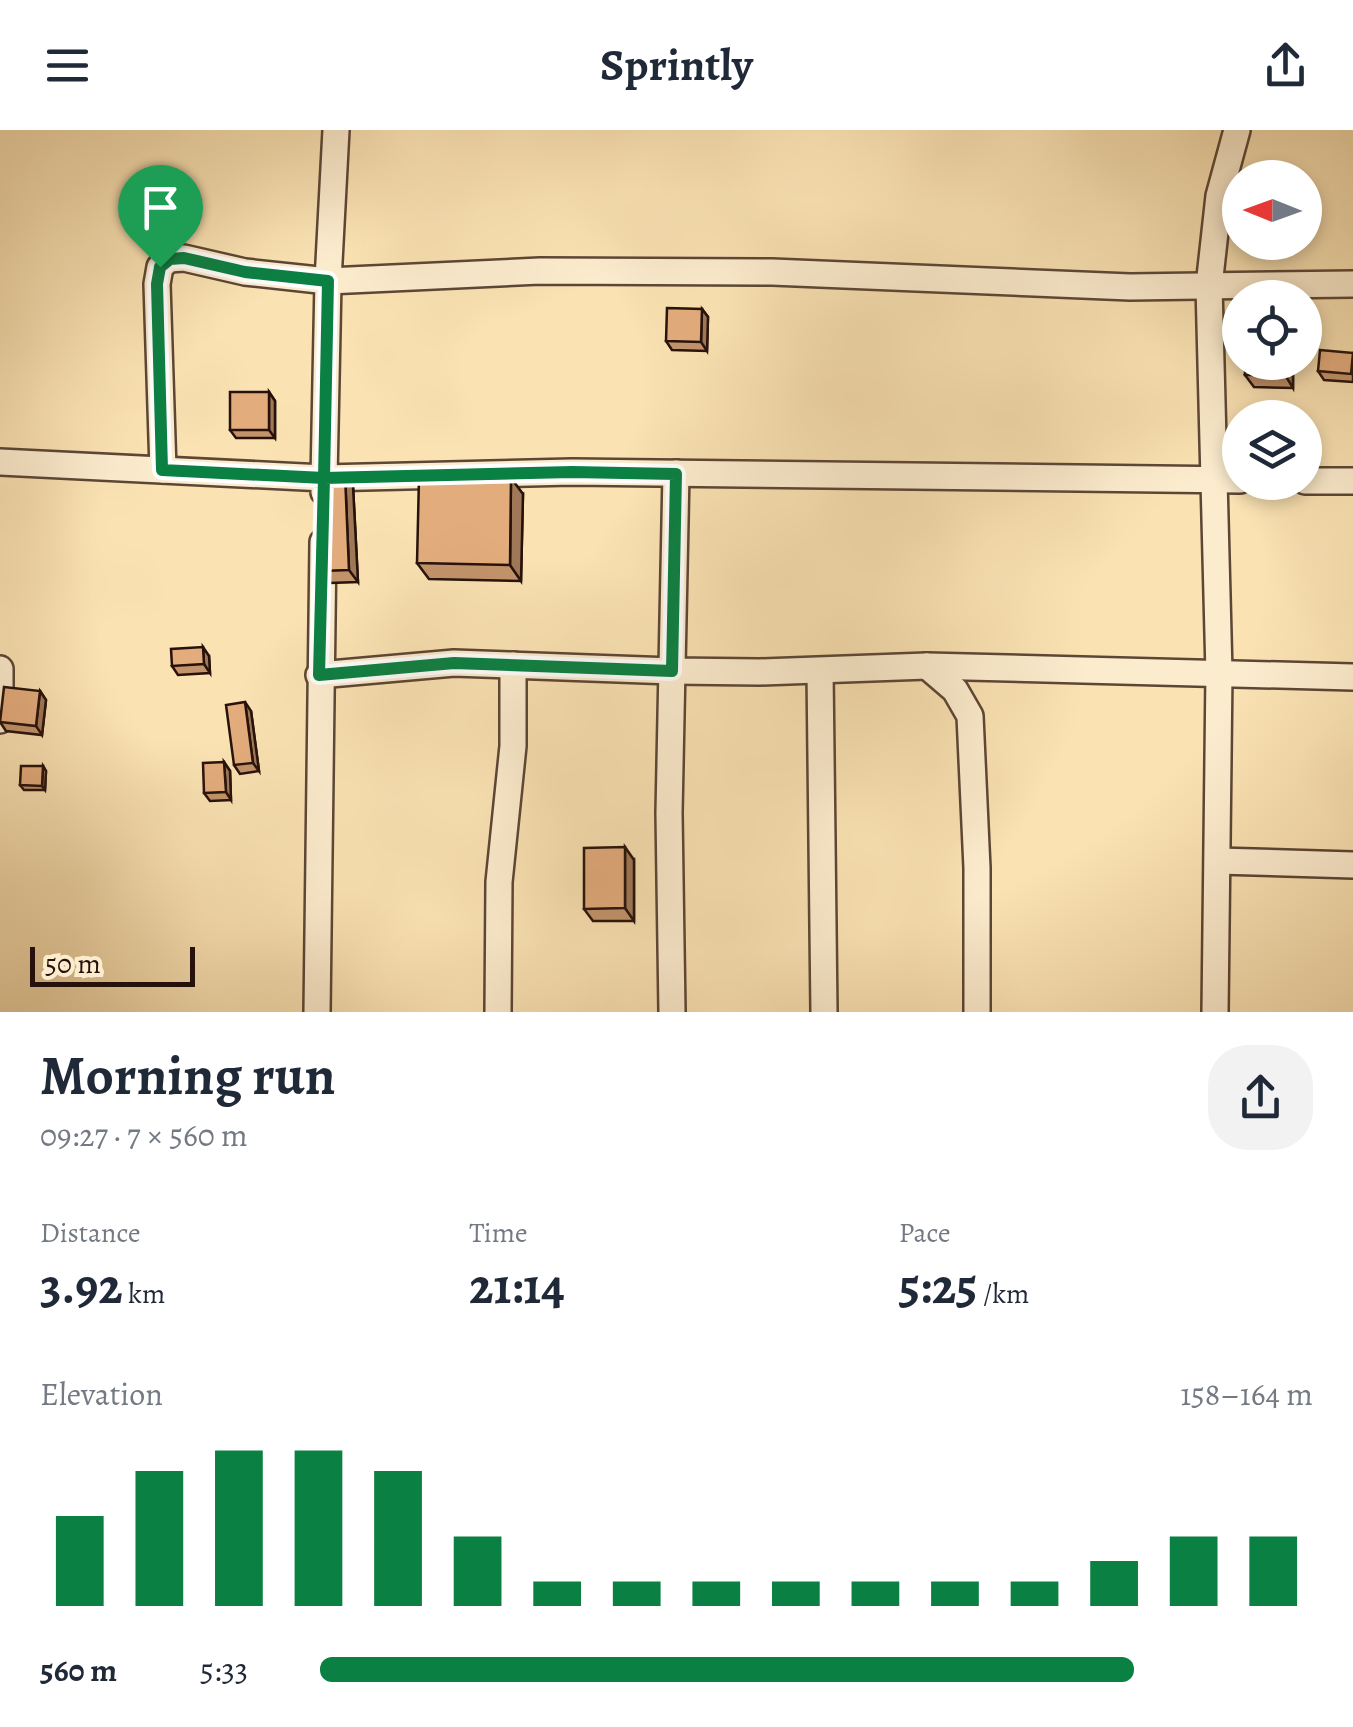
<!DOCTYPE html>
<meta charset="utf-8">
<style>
:root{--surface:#fff;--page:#f2f2f3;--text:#1f2937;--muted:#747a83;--accent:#0b8043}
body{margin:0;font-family:Alegreya,serif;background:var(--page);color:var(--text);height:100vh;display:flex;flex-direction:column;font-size:38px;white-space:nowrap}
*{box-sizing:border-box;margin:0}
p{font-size:32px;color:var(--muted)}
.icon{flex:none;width:55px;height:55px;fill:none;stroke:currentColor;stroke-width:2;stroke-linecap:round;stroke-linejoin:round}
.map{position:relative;height:882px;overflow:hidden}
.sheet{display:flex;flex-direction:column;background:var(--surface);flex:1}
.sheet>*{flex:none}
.needle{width:65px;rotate:271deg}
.tools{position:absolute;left:1222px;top:30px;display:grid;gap:20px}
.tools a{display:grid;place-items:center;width:100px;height:100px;border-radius:50%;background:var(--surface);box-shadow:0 5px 15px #0003;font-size:50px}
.scale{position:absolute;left:30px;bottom:25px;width:165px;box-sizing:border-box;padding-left:10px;border:5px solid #27120b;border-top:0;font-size:28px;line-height:35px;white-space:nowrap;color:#27120b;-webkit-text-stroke:8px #fcecce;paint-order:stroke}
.pin{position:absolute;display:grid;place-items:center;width:85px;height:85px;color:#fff;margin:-102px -42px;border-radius:50% 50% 50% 0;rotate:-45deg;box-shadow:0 0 10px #0007}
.pin .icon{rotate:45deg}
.round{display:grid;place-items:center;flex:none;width:105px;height:105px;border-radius:40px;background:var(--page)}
.summary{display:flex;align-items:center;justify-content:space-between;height:170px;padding:0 40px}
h1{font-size:55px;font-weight:600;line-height:75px}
.metrics{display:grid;grid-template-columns:repeat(3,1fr);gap:15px;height:170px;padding:10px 40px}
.metrics div{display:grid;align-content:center}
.metrics b{font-size:50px;font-weight:600}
.metrics small{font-size:28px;font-weight:400}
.metrics p{font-size:28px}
.chart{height:280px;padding:20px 40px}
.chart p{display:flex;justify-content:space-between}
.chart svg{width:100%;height:180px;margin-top:10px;stroke:var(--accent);stroke-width:6}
ul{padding:0 40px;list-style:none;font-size:32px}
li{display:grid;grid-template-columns:160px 120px 1fr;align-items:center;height:75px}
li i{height:25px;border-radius:12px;background:var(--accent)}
header{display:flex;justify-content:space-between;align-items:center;height:130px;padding:0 40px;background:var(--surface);font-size:45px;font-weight:600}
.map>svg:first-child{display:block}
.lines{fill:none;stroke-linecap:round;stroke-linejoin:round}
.minor-casing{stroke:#5c4635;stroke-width:30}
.minor{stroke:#fcecce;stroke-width:25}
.wall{fill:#c3946c;stroke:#27120b;stroke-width:2.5}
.shaded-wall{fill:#9f7858;stroke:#27120b;stroke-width:2.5}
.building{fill:#e3ac7d;stroke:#27120b;stroke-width:2.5}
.route-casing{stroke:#fff;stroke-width:20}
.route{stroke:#0b8043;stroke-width:12}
</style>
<header><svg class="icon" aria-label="menu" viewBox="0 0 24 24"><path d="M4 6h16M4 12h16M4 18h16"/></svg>Sprintly<svg class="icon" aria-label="share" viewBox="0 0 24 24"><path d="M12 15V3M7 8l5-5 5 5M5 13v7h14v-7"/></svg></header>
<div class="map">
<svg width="1353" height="882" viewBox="0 0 1353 882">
<rect width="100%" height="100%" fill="#fae2b3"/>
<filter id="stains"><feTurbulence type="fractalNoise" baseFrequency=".002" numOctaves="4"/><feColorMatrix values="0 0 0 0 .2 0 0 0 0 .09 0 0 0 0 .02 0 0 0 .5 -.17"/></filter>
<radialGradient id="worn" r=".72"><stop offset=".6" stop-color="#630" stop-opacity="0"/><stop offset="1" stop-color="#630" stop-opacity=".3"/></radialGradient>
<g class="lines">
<defs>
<g id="minor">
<polyline points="336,0 328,151 324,348 572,342 1240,350"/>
<polyline points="0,332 324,348 324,362"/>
<polyline points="163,340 157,154 160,137 169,129 184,128 245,142 328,151 540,141 772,142 1130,157 1353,154"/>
<polyline points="1305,351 1353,351"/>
<polyline points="927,536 955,560 970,586 977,738 977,882"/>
<polyline points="0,539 0,590"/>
<polyline points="820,541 824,882"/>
<polyline points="319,545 454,533 672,541 760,542 927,536 1353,547"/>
<polyline points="1218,731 1353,735"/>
<polyline points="317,882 323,412"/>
<polyline points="498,882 499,752 513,616 513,535"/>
<polyline points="672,882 669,683 676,343"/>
<polyline points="1215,882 1219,543 1209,156 1219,66 1237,0"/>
</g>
</defs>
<use href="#minor" class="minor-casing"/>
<use href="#minor" class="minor"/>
</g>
<g class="wall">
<polygon points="702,179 708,187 707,221 672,220 666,211"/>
<polygon points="1353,223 1353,252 1324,250 1318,241"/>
<polygon points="1293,232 1293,258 1254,257 1245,245"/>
<polygon points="269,262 275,271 275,308 236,308 230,300"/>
<polygon points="353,356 358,452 330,453 321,441"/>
<polygon points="523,364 521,451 429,449 417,433"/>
<polygon points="209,526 210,543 178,545 172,536"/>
<polygon points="40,561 46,570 42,605 6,601 0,592"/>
<polygon points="251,581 259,641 240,644 234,635"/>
<polygon points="224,632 230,641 231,670 210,671 204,663"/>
<polygon points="43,636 46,641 45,660 24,660 20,655"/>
<polygon points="634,730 634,791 593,791 584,779"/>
</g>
<g class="shaded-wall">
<polygon points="702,179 708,187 707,221 701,212"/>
<polygon points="1285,232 1293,232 1293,258 1285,245"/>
<polygon points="269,262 275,271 275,308 269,300"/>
<polygon points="345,344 353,356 358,452 349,440"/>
<polygon points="511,348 523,364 521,451 510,435"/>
<polygon points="203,517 209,526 210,543 204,534"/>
<polygon points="40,561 46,570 42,605 36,596"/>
<polygon points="245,572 251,581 259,641 253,633"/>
<polygon points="224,632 230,641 231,670 226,662"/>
<polygon points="43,636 46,641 45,660 42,656"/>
<polygon points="625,717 634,730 634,791 625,778"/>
</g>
<g class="building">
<polygon points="667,178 702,179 701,212 666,211"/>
<polygon points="1320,220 1353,223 1351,244 1318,241"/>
<rect x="1245" y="232" width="40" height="13"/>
<rect x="230" y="262" width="39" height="38"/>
<polygon points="345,344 349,440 321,441 316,345"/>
<polygon points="419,347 511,348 510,435 417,433"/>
<polygon points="203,517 204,534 172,536 171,519"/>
<polygon points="4,557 40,561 36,596 0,592"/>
<polygon points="245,572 253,633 234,635 226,575"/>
<polygon points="224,632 226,662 204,663 203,633"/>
<polygon points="21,636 43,636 42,656 20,655"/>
<polygon points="625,717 625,778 584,779 584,718"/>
</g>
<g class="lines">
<defs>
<polyline id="route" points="160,137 157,154 162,340 324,348 319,545 454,533 672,541 676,344 572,342 324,348 328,151 245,142 184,128 170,129 160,137"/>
</defs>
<use href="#route" class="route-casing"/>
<use href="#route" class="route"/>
</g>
<rect width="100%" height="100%" filter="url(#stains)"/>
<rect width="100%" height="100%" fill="url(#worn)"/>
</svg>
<div class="tools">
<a><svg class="needle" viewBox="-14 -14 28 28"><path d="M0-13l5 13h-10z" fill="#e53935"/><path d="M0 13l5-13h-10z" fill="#747a83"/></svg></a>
<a><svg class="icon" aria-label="locate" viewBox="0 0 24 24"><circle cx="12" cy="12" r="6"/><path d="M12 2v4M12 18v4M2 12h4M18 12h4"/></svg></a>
<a><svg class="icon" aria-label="layers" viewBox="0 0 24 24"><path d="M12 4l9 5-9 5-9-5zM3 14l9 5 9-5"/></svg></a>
</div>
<div class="scale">50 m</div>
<div class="pin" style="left:160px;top:137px;background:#1e9e55"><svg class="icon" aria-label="arrive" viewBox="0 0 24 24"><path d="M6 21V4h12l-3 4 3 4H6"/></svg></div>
</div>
<section class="sheet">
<div class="summary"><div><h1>Morning run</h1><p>09:27 · 7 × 560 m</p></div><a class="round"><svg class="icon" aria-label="share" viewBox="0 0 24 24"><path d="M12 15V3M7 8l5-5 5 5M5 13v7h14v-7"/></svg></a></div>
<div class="metrics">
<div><p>Distance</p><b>3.92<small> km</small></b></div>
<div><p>Time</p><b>21:14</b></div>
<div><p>Pace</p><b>5:25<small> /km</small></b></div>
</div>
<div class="chart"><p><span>Elevation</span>158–164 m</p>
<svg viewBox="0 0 160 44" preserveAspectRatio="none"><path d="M5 44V22M15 44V11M25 44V6M35 44V6M45 44V11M55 44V27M65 44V38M75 44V38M85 44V38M95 44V38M105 44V38M115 44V38M125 44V38M135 44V33M145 44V27M155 44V27"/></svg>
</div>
<ul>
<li><b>560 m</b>5:33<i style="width:82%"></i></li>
</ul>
</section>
